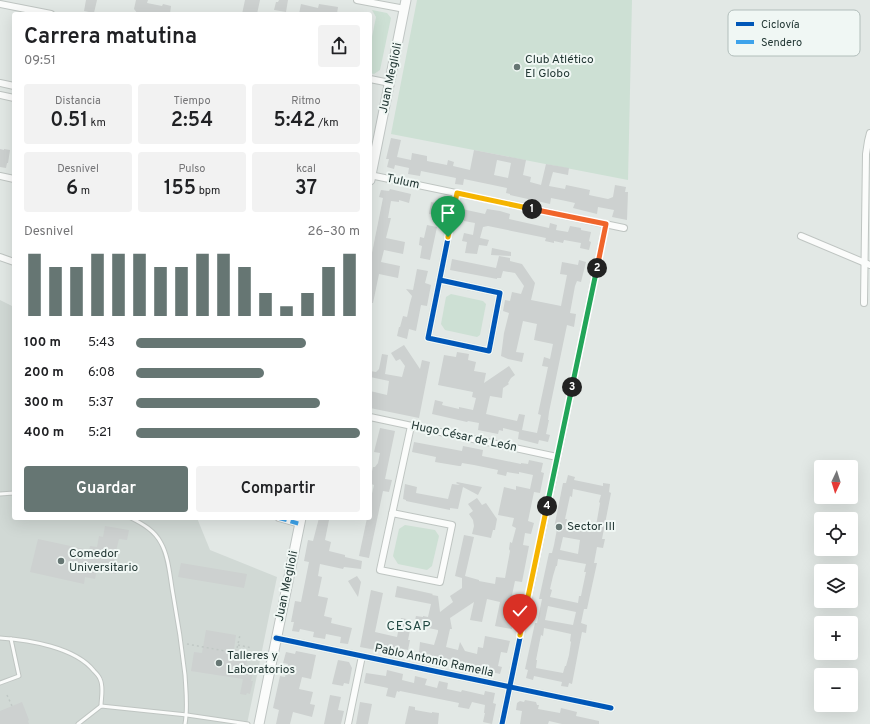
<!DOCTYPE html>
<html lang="es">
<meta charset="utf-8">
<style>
:root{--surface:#fff;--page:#f2f2f2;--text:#202124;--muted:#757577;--accent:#667673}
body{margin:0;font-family:Overpass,sans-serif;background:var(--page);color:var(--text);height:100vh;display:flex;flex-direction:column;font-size:15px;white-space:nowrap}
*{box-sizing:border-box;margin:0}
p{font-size:13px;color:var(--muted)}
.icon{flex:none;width:22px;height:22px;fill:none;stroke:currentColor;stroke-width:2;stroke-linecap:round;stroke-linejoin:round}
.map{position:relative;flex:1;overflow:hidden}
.details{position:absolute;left:12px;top:12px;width:360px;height:508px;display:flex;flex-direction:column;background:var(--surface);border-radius:4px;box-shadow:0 4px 16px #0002}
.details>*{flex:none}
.needle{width:26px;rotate:184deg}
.fabs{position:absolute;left:814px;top:460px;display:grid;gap:8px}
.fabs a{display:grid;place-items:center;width:44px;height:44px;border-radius:4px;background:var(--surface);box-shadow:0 4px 16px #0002;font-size:20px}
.pin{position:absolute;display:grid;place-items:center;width:34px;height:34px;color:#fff;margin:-41px -17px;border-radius:50% 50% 50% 0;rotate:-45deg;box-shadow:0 0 4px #0007}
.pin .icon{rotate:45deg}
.km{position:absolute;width:20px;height:20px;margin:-10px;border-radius:50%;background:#222;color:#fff;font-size:11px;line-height:20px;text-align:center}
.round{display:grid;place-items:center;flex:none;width:42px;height:42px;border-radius:4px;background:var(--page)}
.overview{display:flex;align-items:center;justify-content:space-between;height:68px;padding:0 12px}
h1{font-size:22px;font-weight:600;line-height:30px}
.metrics{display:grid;grid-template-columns:repeat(3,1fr);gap:6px;height:68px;padding:4px 12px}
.metrics div{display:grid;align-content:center;border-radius:4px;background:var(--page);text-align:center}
.metrics b{font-size:20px;font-weight:600}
.metrics small{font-size:11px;font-weight:400}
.metrics p{font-size:11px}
.chart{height:112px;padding:8px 12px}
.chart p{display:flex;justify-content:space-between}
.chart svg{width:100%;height:72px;margin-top:4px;stroke:var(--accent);stroke-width:6}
.button{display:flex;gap:8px;margin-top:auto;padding:8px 12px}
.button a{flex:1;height:46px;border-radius:4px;background:var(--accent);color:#fff;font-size:16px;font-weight:600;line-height:46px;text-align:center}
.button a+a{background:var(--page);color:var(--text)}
ul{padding:0 12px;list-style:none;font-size:13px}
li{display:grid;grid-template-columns:64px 48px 1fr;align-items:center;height:30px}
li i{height:10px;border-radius:5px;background:var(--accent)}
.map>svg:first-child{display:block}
.built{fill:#d1d9d5}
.green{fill:#cde0d4}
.building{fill:#cdd1d0;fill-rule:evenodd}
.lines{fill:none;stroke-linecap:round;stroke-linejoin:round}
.service-casing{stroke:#bfc5c2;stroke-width:5}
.minor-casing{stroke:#bfc5c2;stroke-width:8}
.secondary-casing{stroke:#bfc5c3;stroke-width:11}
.path{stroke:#c0c8c5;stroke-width:1.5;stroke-dasharray:2 3;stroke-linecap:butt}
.service{stroke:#fbfcfb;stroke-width:3}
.minor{stroke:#fbfcfb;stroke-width:6}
.secondary{stroke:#fbfcfb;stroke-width:9}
.quiet{stroke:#3ea3eb;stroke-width:4;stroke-dasharray:8 4;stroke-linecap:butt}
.cycleway-casing{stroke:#f0f7f4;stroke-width:8}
.cycleway{stroke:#0057b8;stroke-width:5}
.split-1-casing{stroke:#fff;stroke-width:8}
.split-2-casing{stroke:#fff;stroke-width:8}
.split-3-casing{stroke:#fff;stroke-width:8}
.split-4-casing{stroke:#fff;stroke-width:8}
.split-5-casing{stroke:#fff;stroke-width:8}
.split-1{stroke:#f5b400;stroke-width:5}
.split-2{stroke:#f0652b;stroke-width:5}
.split-3{stroke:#22a559;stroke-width:5}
.split-4{stroke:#22a559;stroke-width:5}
.split-5{stroke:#f5b400;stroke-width:5}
.poi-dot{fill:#667673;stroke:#f0f7f4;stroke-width:1.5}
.labels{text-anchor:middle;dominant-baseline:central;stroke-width:4;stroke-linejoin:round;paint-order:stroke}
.poi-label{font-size:12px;fill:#233835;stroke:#f0f7f4;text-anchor:start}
.street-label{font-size:12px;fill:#233835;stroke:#f0f7f4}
.neighbourhood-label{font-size:13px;letter-spacing:1px;fill:#214842;stroke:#f0f7f4}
.key{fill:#f0f7f4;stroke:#b2bebb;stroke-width:1}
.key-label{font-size:11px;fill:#233835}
</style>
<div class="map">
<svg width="870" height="724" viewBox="0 0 870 724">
<rect width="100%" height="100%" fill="#e2e8e5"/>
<polygon class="built" points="0,300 14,307 14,518 197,518 210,550 277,577 247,724 0,724"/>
<g class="green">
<polygon points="417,0 632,0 628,180 391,134"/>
<polygon points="372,10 387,13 391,18 380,70 374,74 370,73 370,47 376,17"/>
<polygon points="451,294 483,301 486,304 480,335 477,337 445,330 441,324 446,297"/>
<polygon points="405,525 435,530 439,536 432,566 427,570 398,564 393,556 399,529"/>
</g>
<g class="building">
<polygon points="86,0 97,0 94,13 84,11"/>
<polygon points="136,0 148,0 147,3 162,6 163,4 171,6 170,14 138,14 134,9"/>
<polygon points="245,0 260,0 257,14 242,14"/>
<polygon points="279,0 288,0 286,12 274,10 276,2 278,2"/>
<polygon points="301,4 318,8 319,4 338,7 337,14 299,14"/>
<path d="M 391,138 L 401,140 L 397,157 L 411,160 L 412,153 L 427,156 L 427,161 L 447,165 L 448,160 L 454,162 L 453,166 L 470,170 L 474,150 L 526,160 L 523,175 L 531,177 L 530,182 L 541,185 L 546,164 L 569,168 L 568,175 L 553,172 L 549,186 L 565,189 L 566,185 L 590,190 L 589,195 L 608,199 L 613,197 L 615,185 L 626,187 L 625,192 L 628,192 L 627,220 L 612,217 L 614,210 L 598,207 L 597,214 L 573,208 L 575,203 L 566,201 L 551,198 L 550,204 L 510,195 L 510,194 L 506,193 L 507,188 L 464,179 L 463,185 L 455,184 L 456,178 L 421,171 L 420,176 L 408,174 L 409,168 L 395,165 L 394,169 L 387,167 L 389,159 L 386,159 ZM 497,160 L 511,163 L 508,178 L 494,175 Z"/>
<polygon points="0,149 4,150 4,149 10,150 8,163 7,163 6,168 0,167"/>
<polygon points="390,189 411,194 409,203 399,200 399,202 391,201 388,218 391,218 386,238 405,242 403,254 384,250 381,262 400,266 398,278 379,274 373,303 370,303 370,263 383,198 379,197 381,190 389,191"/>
<polygon points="431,202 442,204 439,216 429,214"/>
<polygon points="462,209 485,214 487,209 500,211 510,214 509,219 549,228 550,223 557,225 556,230 568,232 570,226 581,228 581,230 591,232 589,241 591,242 589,250 580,248 581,243 564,240 563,243 554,241 554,243 545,241 546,238 488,226 483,227 480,238 489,240 487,246 479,245 477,254 465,253 467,242 462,241 464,233 473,235 475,223 464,221 464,219 460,218"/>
<polygon points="427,225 437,227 430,260 420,258 422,246 419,245 420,237 424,238"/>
<polygon points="492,248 511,252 511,256 491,255"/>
<polygon points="499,256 510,258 510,261 522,264 535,283 531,300 561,306 567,275 560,274 562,262 578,265 579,260 586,262 581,282 577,281 575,286 570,313 576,314 574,327 567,325 549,412 548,420 549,420 546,434 550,435 548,442 539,440 538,444 518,439 519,432 503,428 503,431 499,430 498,434 478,430 479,423 468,421 467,422 432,414 435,400 443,402 442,405 459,409 459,407 473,410 476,398 472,397 473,392 438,385 444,355 456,357 457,352 469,354 468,360 476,362 474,371 486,373 484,383 509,366 515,375 511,378 508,383 509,384 503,388 502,398 490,396 486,414 517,421 519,414 525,415 522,430 537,433 541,415 538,414 548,367 542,366 544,357 550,359 553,344 534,340 537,324 523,321 516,352 524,353 522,362 508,359 501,356 504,333 509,313 503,311 505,300 510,301 512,292 521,294 524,286 515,273 503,271 501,278 497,278 497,279 450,270 452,259 496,268"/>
<polygon points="417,269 428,271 425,283 431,285 427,306 421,305 416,331 409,329 407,339 397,336 399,327 400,327 403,316 407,317 410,303 412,296 406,289 413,290"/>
<polygon points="404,345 420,369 422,360 430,362 419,418 370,408 370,391 387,395 389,381 370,377 370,371 376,372 379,369 382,354 388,355 385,374 402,377 405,366 400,359 396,361 391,353"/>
<polygon points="380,428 395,431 385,479 392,480 389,492 383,491 369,558 359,556 367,518 370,518 370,502 374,485 371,484 372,476 371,476 373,467 375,467 378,463 380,453 374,452"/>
<polygon points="414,442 462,451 463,446 483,450 482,456 521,464 521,463 528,464 529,460 543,463 541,472 544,473 540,493 534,492 528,521 534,523 531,534 525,533 523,545 529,546 522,582 515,581 512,595 519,597 512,629 495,626 500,602 487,599 482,622 470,620 474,602 450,618 452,629 450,629 446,647 458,650 460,642 465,651 477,654 478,647 483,648 485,636 510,641 507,653 501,652 498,666 502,667 500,674 492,672 491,675 471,670 472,664 428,655 426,661 419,659 421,653 419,652 420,642 434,645 438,632 438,630 414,625 416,616 423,617 423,616 428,617 431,604 395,597 397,586 433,594 432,595 438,596 440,612 453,602 450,596 462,588 462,578 455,576 464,535 474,537 465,576 479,580 479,581 495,584 496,577 505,578 510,551 509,549 510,542 512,543 516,528 512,526 514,518 498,515 504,487 516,490 516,486 530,489 533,475 519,472 519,474 507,472 506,476 497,474 498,470 474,465 462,463 461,466 459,466 435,462 436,457 412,452"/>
<path d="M 568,475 L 575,477 L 574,480 L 603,486 L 603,483 L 610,484 L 609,492 L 611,493 L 602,539 L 605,539 L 603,548 L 597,547 L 594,563 L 597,563 L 587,609 L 584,609 L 581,623 L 587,625 L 586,633 L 582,632 L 572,684 L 569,683 L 568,687 L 561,686 L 562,682 L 534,676 L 533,680 L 526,678 L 528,670 L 525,669 L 535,623 L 537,623 L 542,599 L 539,599 L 549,553 L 552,553 L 554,545 L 557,529 L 554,528 L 563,483 L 566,483 ZM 573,489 L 601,495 L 599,502 L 600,503 L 596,526 L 594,525 L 593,532 L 565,527 L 567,519 L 565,519 L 570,496 L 572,497 ZM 563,537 L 580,540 L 578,554 L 560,550 ZM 558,559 L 586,564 L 584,572 L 586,572 L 583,586 L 581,596 L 579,596 L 578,603 L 550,597 L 552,590 L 550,589 L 553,576 L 556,566 L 557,566 ZM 548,606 L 576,612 L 573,625 L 545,620 ZM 544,628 L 571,634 L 570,641 L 571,642 L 569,655 L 566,666 L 565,666 L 563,673 L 536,668 L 537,660 L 536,660 L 541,635 L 543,636 Z"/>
<polygon points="457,482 482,487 478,495 463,487 458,509 450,508 450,510 406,501 406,500 403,499 405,484 417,487 416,493 448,499 452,484 460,485 456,483"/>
<polygon points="477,498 482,505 486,503 497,519 495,530 493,530 491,538 472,534 474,526 473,520 469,514 473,511 468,504"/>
<polygon points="319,518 329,520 325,540 331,542 329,551 345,555 345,557 362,561 361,569 344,567 343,569 320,564 318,576 322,577 318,596 328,598 324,616 332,618 331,623 352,628 348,644 340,643 341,637 326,634 325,639 313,637 314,632 300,629 299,632 292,631 294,622 291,622 295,601 301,602 309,562 304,561 308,540 313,541"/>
<polygon points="105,526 129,530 127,540 119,539 113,563 118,564 116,574 97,570 95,579 85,577 84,584 30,572 38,539 89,550 90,546 97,547 99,536 103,537"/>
<polygon points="181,563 247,574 244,588 178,577"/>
<polygon points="357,576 361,582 358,597 348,581"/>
<polygon points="371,590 383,593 375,632 397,637 401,618 412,620 408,640 410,640 408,650 382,645 381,651 360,647"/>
<polygon points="206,630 236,635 234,649 248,652 246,667 254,668 251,681 253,681 250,694 247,693 246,695 240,694 243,679 191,671 194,652 202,653"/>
<polygon points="296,651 316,655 311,679 302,677 299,689 313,692 310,704 315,705 312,717 293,712 290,724 276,724 279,710 273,708 280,676 285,677 288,664 283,663 286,652 295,654"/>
<polygon points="338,660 349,662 352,668 349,684 344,683 343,686 332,684"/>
<polygon points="387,670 403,674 402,680 414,683 415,676 427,679 425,685 437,688 439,681 448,683 447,689 461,692 462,690 484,695 485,691 495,693 493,703 496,704 492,724 483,722 485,713 484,713 485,705 472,702 469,709 458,707 459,703 400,691 399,692 397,691 395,698 386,696 388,688 364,683 366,673 386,676"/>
<polygon points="330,695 341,697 338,710 344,711 341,724 324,724"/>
<polygon points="525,700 536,702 537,705 539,705 538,709 560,713 561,708 577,712 576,716 599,721 599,724 562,724 549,721 548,724 520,724 522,711 516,710 517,703 520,701 524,702"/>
<polygon points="22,702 29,720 28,721 29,724 0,724 0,711"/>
<polygon points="360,702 372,704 368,724 356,724"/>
<polygon points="409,706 415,707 415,710 432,713 432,712 439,713 438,724 405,724"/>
</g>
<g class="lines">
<defs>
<g id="service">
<polyline points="0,494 14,493"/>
<path d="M 131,518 C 143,524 155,531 161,543 C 169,557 170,578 173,594 C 178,621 182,648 185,675 C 186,692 188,708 185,724"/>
<path d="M 0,638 C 29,640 75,647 94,671 C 96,673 99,676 100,679 C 104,687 101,698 101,706"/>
<polyline points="0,683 19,676 11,639"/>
<polyline points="78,724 101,706 187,715 248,724"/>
</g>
<g id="minor">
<polyline points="357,0 405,9"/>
<polyline points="0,4 51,14"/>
<polyline points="370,79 390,83"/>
<polyline points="0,83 14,86"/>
<polyline points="0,95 14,98"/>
<polyline points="370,175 624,228"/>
<polyline points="0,176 14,179"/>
<polyline points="801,236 870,265"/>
<polyline points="0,257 14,262"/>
<polyline points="440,280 500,293 489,351 428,338 457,193"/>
<polyline points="864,303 866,154 868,141 870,133"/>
<polyline points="370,417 557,457"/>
<polyline points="392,513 452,525 440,582 380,570 411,426"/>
<polyline points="279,518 300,524"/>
<polyline points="276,638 611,708"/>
<polyline points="348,724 362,656"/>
<polyline points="502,724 606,224"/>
</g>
<g id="secondary">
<polyline points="370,180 406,0"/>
<polyline points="259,724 301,518"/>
</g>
</defs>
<use href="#service" class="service-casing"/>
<use href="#minor" class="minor-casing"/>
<use href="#secondary" class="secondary-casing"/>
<g class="path">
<polyline points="187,644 236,653 240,635"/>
<polyline points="238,645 252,648"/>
<polyline points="7,695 12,706"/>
</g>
<use href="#service" class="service"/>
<use href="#minor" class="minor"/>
<use href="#secondary" class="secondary"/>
<polyline class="quiet" points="279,518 300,524"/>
<defs>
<g id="cycleway">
<polyline points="440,280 500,293 489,351 428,338 457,193"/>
<polyline points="276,638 611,708"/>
<polyline points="502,724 606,224"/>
</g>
</defs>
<use href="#cycleway" class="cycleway-casing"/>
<use href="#cycleway" class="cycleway"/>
</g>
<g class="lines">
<defs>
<polyline id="split-1" points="448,237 457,193 532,209"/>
<polyline id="split-2" points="532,209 606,224 597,268"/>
<polyline id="split-3" points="572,387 597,268"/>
<polyline id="split-4" points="547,506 572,387"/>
<polyline id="split-5" points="520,635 547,506"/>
</defs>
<use href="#split-1" class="split-1-casing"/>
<use href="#split-2" class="split-2-casing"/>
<use href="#split-3" class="split-3-casing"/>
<use href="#split-4" class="split-4-casing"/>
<use href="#split-5" class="split-5-casing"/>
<use href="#split-1" class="split-1"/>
<use href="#split-2" class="split-2"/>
<use href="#split-3" class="split-3"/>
<use href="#split-4" class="split-4"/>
<use href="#split-5" class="split-5"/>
</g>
<g class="poi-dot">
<circle cx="517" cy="67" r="4"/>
<circle cx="559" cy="527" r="4"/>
<circle cx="61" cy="561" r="4"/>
<circle cx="219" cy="663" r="4"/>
</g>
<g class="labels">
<g class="poi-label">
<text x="525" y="60">Club Atlético<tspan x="525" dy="14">El Globo</tspan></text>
<text x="567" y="527">Sector III</text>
<text x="69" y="554">Comedor<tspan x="69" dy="14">Universitario</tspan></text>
<text x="227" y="656">Talleres y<tspan x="227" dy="14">Laboratorios</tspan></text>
</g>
<g class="street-label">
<text transform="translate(391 78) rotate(-78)">Juan Meglioli</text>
<text transform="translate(403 182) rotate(12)">Tulum</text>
<text transform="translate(464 437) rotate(12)">Hugo César de León</text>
<text transform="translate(287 586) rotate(-78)">Juan Meglioli</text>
<text transform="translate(434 661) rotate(12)">Pablo Antonio Ramella</text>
</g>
<g class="neighbourhood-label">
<text x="409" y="627">CESAP</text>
</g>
</g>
<rect x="728" y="10" width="132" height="46" rx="6" class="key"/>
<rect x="736" y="22" width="18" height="4" fill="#0057b8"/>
<rect x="736" y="40" width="18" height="4" fill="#3ea3eb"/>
<g class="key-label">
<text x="761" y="28">Ciclovía</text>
<text x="761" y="46">Sendero</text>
</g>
</svg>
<div class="fabs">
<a><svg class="needle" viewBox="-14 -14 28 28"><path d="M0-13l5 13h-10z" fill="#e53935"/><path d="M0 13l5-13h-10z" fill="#757577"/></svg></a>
<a><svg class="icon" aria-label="locate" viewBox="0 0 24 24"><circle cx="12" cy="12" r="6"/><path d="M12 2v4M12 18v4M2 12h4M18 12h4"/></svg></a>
<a><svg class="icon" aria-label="layers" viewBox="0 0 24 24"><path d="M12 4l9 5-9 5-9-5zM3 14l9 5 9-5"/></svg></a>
<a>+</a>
<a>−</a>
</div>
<div class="pin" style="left:448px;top:237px;background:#1e9e55"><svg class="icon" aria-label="arrive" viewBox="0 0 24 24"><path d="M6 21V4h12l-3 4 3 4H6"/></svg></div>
<div class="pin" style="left:520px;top:635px;background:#d93025"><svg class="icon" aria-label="check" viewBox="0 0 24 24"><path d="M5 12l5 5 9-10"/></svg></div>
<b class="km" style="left:532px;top:209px">1</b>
<b class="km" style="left:597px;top:268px">2</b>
<b class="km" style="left:572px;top:387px">3</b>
<b class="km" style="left:547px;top:506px">4</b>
<section class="details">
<div class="overview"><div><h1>Carrera matutina</h1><p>09:51</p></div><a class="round"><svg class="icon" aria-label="share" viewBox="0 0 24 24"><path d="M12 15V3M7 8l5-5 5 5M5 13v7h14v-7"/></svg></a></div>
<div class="metrics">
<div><p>Distancia</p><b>0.51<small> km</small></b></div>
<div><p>Tiempo</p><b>2:54</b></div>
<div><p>Ritmo</p><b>5:42<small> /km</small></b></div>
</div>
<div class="metrics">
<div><p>Desnivel</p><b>6<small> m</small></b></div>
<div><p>Pulso</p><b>155<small> bpm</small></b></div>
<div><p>kcal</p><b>37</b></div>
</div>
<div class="chart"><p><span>Desnivel</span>26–30 m</p>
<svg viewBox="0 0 160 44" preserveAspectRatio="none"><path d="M5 44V6M15 44V14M25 44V14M35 44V6M45 44V6M55 44V6M65 44V14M75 44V14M85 44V6M95 44V6M105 44V14M115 44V30M125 44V38M135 44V30M145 44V14M155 44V6"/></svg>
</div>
<ul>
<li><b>100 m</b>5:43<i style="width:76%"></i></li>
<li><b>200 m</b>6:08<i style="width:57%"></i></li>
<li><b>300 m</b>5:37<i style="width:82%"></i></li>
<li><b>400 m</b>5:21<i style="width:100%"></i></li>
</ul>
<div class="button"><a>Guardar</a><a>Compartir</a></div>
</section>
</div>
